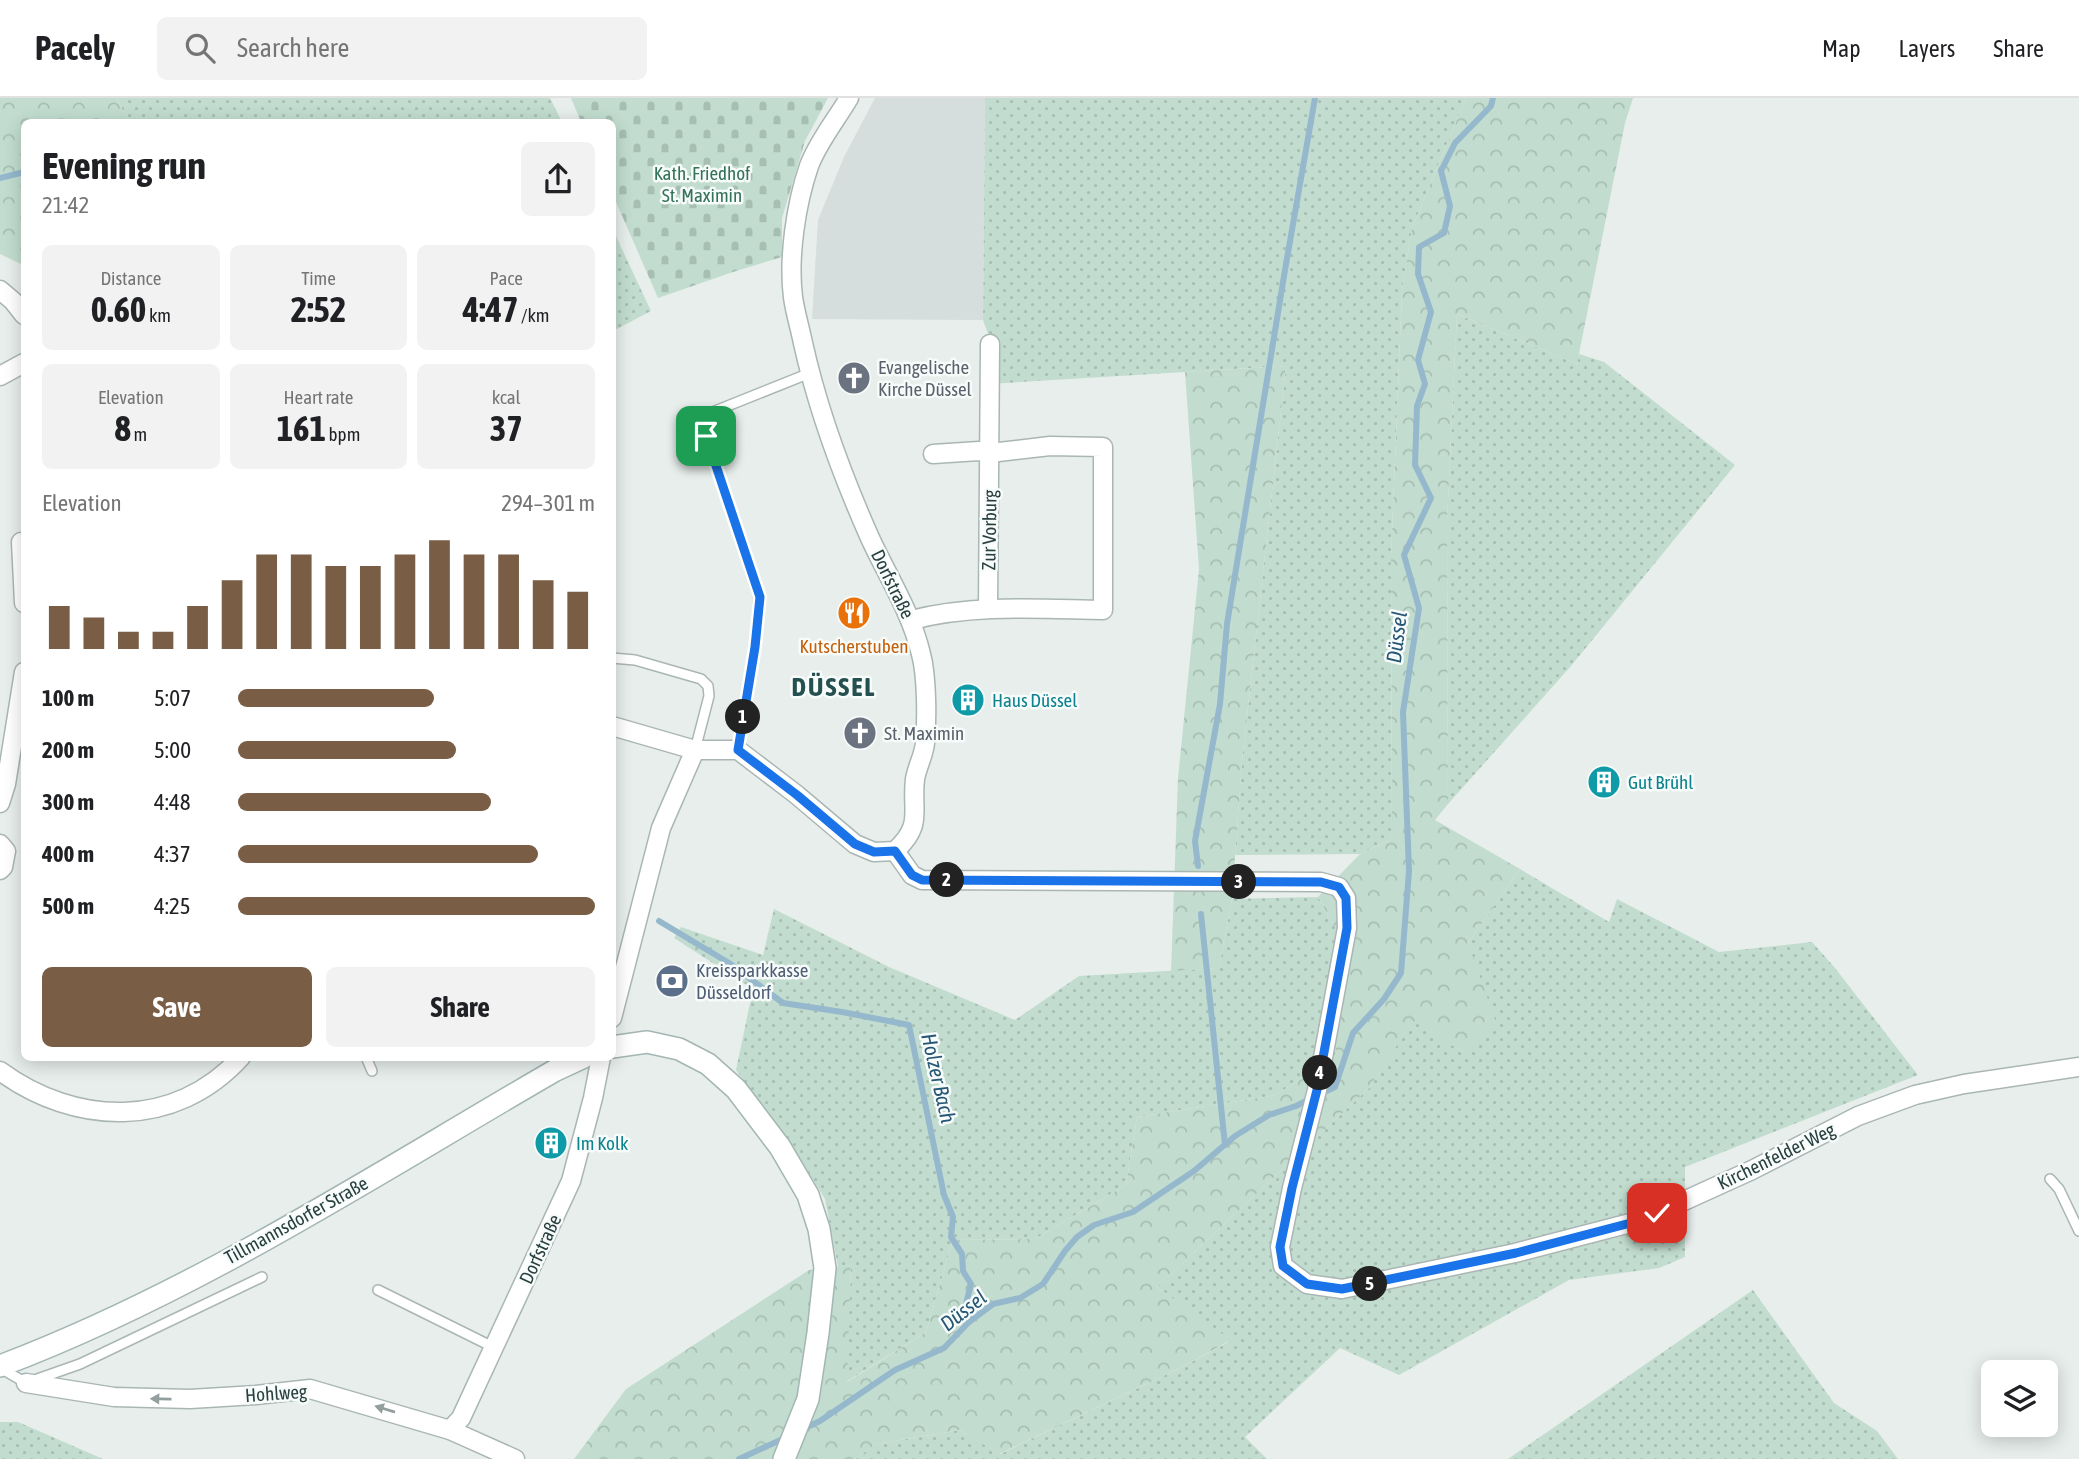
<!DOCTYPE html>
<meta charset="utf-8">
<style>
:root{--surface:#fff;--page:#f2f2f2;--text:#202124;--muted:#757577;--line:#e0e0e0;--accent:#795d45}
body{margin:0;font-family:"Asap Condensed",sans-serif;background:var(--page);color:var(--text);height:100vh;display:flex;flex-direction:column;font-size:26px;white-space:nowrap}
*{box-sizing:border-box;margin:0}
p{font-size:23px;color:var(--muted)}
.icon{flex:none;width:38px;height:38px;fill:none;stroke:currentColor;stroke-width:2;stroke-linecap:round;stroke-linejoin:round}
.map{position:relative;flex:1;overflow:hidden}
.panel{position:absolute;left:21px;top:21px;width:595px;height:942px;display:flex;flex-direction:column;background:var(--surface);border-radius:10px;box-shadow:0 4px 18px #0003}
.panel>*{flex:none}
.tools{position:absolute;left:1981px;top:1262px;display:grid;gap:14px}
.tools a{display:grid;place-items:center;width:77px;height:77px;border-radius:10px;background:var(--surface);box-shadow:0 4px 18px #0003;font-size:35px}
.pin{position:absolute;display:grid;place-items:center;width:60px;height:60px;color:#fff;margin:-30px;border-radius:14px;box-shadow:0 4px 10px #0006}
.km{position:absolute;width:35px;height:35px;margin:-18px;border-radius:50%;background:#222;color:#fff;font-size:19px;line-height:35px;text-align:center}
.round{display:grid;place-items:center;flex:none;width:74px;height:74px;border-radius:10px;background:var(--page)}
.headline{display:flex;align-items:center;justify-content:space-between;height:119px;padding:0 21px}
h1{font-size:38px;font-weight:700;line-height:52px}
.figures{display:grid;grid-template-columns:repeat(3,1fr);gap:10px;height:119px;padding:7px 21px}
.figures div{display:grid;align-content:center;border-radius:10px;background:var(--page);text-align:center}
.figures b{font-size:35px;font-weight:700}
.figures small{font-size:19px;font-weight:400}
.figures p{font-size:19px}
.chart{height:196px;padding:14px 21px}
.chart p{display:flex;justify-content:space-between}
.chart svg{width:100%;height:126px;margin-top:7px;stroke:var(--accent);stroke-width:6}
.action{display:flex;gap:14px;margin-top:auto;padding:14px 21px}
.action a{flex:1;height:80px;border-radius:10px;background:var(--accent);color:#fff;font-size:28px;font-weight:700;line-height:80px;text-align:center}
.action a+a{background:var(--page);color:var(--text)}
ul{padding:0 21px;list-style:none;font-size:23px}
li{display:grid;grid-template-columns:112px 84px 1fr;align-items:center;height:52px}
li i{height:18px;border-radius:9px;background:var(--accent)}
header{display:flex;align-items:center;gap:42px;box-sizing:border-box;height:98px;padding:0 35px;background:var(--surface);border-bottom:2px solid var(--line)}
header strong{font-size:33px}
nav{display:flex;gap:38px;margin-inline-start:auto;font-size:24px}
.search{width:490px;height:63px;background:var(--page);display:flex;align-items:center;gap:18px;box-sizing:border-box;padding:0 24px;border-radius:10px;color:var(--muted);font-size:26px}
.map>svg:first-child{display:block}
.built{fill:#d5dedc}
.grass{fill:url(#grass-dots)}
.forest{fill:url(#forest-crowns)}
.cemetery{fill:url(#cemetery-stones)}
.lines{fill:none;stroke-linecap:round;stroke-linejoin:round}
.stream{stroke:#95b8cd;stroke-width:6}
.service-casing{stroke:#aab6b4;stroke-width:12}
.minor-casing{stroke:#aab6b4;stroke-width:21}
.secondary-casing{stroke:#a3b6b4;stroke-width:24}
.service{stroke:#fff;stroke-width:9}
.minor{stroke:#fff;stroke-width:18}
.secondary{stroke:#fff;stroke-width:21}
.oneway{fill:#939f9e}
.route-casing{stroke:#fff;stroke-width:14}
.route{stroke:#1a73e8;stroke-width:9}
.labels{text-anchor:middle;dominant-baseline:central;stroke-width:5;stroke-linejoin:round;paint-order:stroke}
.park-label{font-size:19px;fill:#34725a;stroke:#f7fbfa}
.worship-label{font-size:19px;fill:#5b616d;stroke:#f7fbfa;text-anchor:start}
.street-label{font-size:19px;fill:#273f3e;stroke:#f7fbfa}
.food-label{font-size:19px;fill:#c56008;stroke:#f7fbfa}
.culture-label{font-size:19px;fill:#0d838f;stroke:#f7fbfa;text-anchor:start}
.service-label{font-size:19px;fill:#4e5e75;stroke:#f7fbfa;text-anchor:start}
.water-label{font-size:21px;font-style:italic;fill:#265776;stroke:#f7fbfa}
.district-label{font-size:26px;font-weight:bold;letter-spacing:2px;fill:#24504f;stroke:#f7fbfa}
</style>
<header>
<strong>Pacely</strong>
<div class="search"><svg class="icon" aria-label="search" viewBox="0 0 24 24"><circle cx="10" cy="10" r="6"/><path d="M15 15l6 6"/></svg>Search here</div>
<nav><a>Map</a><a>Layers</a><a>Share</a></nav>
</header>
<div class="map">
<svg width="2079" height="1361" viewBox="0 0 2079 1361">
<defs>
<pattern id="grass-dots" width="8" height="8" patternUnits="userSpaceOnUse" patternTransform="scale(1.75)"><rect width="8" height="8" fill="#c2ddcf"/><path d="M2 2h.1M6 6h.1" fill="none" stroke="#a7bfb3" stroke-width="1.8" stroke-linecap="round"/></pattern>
<pattern id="forest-crowns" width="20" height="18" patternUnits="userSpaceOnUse" patternTransform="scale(1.75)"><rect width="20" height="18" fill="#c2ddcf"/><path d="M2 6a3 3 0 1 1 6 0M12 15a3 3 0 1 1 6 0" fill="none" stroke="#a7bfb3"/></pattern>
<pattern id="cemetery-stones" width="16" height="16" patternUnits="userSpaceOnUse" patternTransform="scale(1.75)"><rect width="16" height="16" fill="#c2ddcf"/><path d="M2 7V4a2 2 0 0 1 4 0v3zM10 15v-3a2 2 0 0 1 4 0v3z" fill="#a7bfb3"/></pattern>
</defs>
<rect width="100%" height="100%" fill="#e7eeec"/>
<polygon class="built" points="875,0 985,0 983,222 812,221 818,122 844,59"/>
<g class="grass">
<polygon points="116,0 550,0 562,24 129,24"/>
<polygon points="985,0 1466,0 1412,130 1402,193 1391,459 1392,741 1360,756 1235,757 1242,663 1286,268 989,286 990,241 983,222"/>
<polygon points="613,132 651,213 613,233 612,233"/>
<polygon points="1457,216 1577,266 1579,256 1604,264 1735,367 1571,568 1448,706 1447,422"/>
<polygon points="1520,771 1609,824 1617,801 1719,854 1812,844 1835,870 1918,977 1685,1069 1685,1159 1659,1170 1569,1182 1399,1277 1340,1250 1245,1339 1267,1361 855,1361 876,1346 960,1332 1000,1356 1182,1269 1230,1243 1157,1189 1369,990 1413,922 1463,954 1468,845"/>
<polygon points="1318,799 1336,831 1336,957 1276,997 1137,1019 1126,1087 1035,1141 953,1142 926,1234 846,1284 851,1167 838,1169 825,1101 793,1050 736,972 753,891 674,840 681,829 763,857 774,811 889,869 1015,922 1079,878 1219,870 1232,801"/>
<polygon points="1753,1192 1834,1305 1877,1333 1898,1361 1508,1361"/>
<polygon points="0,1324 18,1324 103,1361 0,1361"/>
</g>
<g class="forest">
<polygon points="0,0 116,0 129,24 24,24 24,171 21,166 0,156"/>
<polygon points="1466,0 1633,0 1625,25 1577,266 1457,216 1447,422 1448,706 1435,722 1520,771 1468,845 1497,927 1463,954 1413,923 1369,990 1157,1189 1231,1242 1182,1269 999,1356 960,1332 876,1346 855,1361 574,1361 626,1291 809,1172 851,1167 847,1284 926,1234 953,1142 1035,1141 1126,1087 1137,1019 1276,997 1336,957 1336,831 1318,799 1360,756 1392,741 1391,459 1402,193 1412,130"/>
<polygon points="1286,268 1242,663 1232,801 1219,870 1171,873 1178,680 1199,471 1185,274"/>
</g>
<polygon class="cemetery" points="571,0 828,0 805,43 782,120 782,159 733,174 658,200 613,97 612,24 581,24"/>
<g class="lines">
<g class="stream">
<polyline points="0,80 24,74"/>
<polyline points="1198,768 1195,743 1220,606 1227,526 1285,172 1315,0"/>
<polyline points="1201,816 1225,1047"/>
<polyline points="659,823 729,865 783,905 842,914 909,927 944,1097 953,1119 951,1139 962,1156 963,1173 971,1186 966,1206 969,1224"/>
<polyline points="1320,996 1335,989 1353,935 1384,901 1401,875 1409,773 1403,614 1419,510 1404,457 1431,400 1415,367 1417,308 1425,286 1418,262 1431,214 1418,176 1419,149 1444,135 1450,108 1441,73 1455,45 1491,8 1493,0"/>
<polyline points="803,1331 820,1323 895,1272 944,1250 969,1224 993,1206 1020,1200 1043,1186 1065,1153 1077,1139 1094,1127 1133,1114 1194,1073 1235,1038 1269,1017 1296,1008 1310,1001"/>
<polyline points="739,1361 787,1339"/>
</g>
<defs>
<g id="service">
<polyline points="612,560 635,562 701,581 708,588 709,598 695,652"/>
<polyline points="738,652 755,549 759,499 700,319 810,275"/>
<polyline points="366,959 372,973"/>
<polyline points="2050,1081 2059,1091 2079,1133"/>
<polyline points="378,1192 495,1250"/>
<polyline points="2,1271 26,1285 80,1266 262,1179"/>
</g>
<g id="minor">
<polyline points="0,192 13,203 24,217"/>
<polyline points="0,278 24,265"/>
<polyline points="21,444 24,505"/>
<polyline points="988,510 990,246"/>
<path d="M 912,522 C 974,506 1039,511 1103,512 L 1103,349 L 1050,348 L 990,355 L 979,353 L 933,356"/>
<path d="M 612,628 L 695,652 L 738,652 L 797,697 L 855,746 L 874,754 L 895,753 C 924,726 911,714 915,681 C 917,669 924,657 925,645 C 927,622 927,578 921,556 C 911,514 888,479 870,440 C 842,377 818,313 803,245 C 800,230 795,214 793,199 C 788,159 796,106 809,68 C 818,44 836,22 849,0"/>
<polyline points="0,705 6,686 24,574"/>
<polyline points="0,746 6,753 3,769 0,772"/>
<polyline points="895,753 912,777 922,782 1321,784 1339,789 1346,800 1347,830 1317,992 1292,1090 1280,1149 1283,1168 1307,1186 1342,1191 1515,1155 1642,1122 1752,1072 1858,1018 1915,997 1964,986 2079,969"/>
<polyline points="612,920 661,730 695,652"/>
<path d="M 0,973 C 75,1028 175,1032 241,959"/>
<polyline points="26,1285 114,1299 190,1301 256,1297 310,1291 450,1332 515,1361"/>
<polyline points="450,1332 461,1320 571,1083 593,1000 601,959"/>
</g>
<g id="secondary">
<polyline points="612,949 647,944 679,951 708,966 736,991 780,1049 808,1097 819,1131 825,1170 818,1235 808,1301 784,1361"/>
<path d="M 0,1268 C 196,1194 374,1077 554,973 L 584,959"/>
</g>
</defs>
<use href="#service" class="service-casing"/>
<use href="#minor" class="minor-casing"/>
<use href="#secondary" class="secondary-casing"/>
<use href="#service" class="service"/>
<use href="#minor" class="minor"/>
<use href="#secondary" class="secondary"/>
</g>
<defs><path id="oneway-solid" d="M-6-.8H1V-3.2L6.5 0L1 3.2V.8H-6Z" transform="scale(1.75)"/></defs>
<g class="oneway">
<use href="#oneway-solid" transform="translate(161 1301) rotate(-179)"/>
<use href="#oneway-solid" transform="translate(385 1311) rotate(-163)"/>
</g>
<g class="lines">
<defs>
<polyline id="route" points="706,338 760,499 755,549 738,652 797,697 855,746 874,754 895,753 912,777 922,782 1321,784 1339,789 1346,800 1347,830 1317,992 1292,1090 1280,1149 1283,1168 1307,1186 1342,1191 1516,1155 1642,1122 1657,1115"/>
</defs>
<use href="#route" class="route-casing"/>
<use href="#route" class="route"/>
</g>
<defs>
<symbol id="church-disc" viewBox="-11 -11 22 22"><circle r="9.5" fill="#6b7280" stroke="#f7fbfa"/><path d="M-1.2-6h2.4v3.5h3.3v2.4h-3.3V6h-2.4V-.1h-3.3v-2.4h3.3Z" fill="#fff"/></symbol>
<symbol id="restaurant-disc" viewBox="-11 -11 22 22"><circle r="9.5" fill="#e8710a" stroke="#f7fbfa"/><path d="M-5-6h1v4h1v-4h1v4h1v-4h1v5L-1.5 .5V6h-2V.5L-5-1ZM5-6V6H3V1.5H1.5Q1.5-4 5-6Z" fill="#fff"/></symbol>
<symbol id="building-disc" viewBox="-11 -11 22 22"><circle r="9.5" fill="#0f9aa8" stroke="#f7fbfa"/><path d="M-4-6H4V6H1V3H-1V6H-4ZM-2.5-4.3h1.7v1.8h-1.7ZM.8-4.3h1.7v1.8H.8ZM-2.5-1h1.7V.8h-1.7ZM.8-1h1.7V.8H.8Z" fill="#fff"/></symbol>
<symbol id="bank-disc" viewBox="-11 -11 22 22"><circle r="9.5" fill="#5c6f8a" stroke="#f7fbfa"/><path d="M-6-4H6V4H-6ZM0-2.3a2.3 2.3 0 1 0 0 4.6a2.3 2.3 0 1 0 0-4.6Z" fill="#fff"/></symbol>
</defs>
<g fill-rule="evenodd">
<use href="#church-disc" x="835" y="261" width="38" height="38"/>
<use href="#restaurant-disc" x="835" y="496" width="38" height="38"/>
<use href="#building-disc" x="949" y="583" width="38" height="38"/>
<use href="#church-disc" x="841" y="616" width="38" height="38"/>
<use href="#building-disc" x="1585" y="665" width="38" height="38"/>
<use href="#bank-disc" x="653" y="864" width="38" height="38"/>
<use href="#building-disc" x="532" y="1026" width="38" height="38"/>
</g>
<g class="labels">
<g class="park-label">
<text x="702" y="75">Kath. Friedhof<tspan x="702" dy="22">St. Maximin</tspan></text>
</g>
<g class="worship-label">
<text x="878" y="269">Evangelische<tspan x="878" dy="22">Kirche Düssel</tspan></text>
<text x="884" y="635">St. Maximin</text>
</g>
<g class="street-label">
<text transform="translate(989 432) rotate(-89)">Zur Vorburg</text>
<text transform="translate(893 486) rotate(64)">Dorfstraße</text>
<text transform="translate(1776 1058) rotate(-26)">Kirchenfelder Weg</text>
<text transform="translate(296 1122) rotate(-29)">Tillmannsdorfer Straße</text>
<text transform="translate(540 1151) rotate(-65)">Dorfstraße</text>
<text transform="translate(276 1295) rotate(-4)">Hohlweg</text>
</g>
<g class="food-label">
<text x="854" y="548">Kutscherstuben</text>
</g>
<g class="culture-label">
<text x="992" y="602">Haus Düssel</text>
<text x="1628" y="684">Gut Brühl</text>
<text x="576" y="1045">Im Kolk</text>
</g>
<g class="service-label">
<text x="696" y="872">Kreissparkkasse<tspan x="696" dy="22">Düsseldorf</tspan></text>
</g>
<g class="water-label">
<text transform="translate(1396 539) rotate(-83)">Düssel</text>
<text transform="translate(939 980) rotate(77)">Holzer Bach</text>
<text transform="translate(963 1212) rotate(-38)">Düssel</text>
</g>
<g class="district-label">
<text x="834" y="589">DÜSSEL</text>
</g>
</g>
</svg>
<div class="tools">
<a><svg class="icon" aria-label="layers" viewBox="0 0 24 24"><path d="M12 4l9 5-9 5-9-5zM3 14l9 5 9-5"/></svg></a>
</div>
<div class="pin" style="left:706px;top:338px;background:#1e9e55"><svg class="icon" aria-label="arrive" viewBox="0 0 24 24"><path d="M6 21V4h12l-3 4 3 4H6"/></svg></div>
<div class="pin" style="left:1657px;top:1115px;background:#d93025"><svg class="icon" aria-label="check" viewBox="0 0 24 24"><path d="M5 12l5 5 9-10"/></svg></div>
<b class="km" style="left:743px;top:619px">1</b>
<b class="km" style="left:947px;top:782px">2</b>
<b class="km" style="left:1239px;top:784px">3</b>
<b class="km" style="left:1320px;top:975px">4</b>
<b class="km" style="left:1370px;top:1186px">5</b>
<section class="panel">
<div class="headline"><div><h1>Evening run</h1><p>21:42</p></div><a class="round"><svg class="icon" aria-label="share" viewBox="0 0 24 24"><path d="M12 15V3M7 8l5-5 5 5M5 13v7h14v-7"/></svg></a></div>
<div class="figures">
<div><p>Distance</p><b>0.60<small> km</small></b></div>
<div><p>Time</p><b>2:52</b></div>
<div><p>Pace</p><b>4:47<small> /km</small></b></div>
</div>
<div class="figures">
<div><p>Elevation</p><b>8<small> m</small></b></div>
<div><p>Heart rate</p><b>161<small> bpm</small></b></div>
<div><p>kcal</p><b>37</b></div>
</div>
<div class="chart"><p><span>Elevation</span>294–301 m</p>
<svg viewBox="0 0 160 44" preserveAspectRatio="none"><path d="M5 44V29M15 44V33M25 44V38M35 44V38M45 44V29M55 44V20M65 44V11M75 44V11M85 44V15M95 44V15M105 44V11M115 44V6M125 44V11M135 44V11M145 44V20M155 44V24"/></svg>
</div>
<ul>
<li><b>100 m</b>5:07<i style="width:55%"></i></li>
<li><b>200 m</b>5:00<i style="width:61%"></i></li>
<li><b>300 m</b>4:48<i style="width:71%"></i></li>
<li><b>400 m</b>4:37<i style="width:84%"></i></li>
<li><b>500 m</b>4:25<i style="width:100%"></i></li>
</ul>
<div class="action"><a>Save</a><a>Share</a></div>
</section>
</div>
